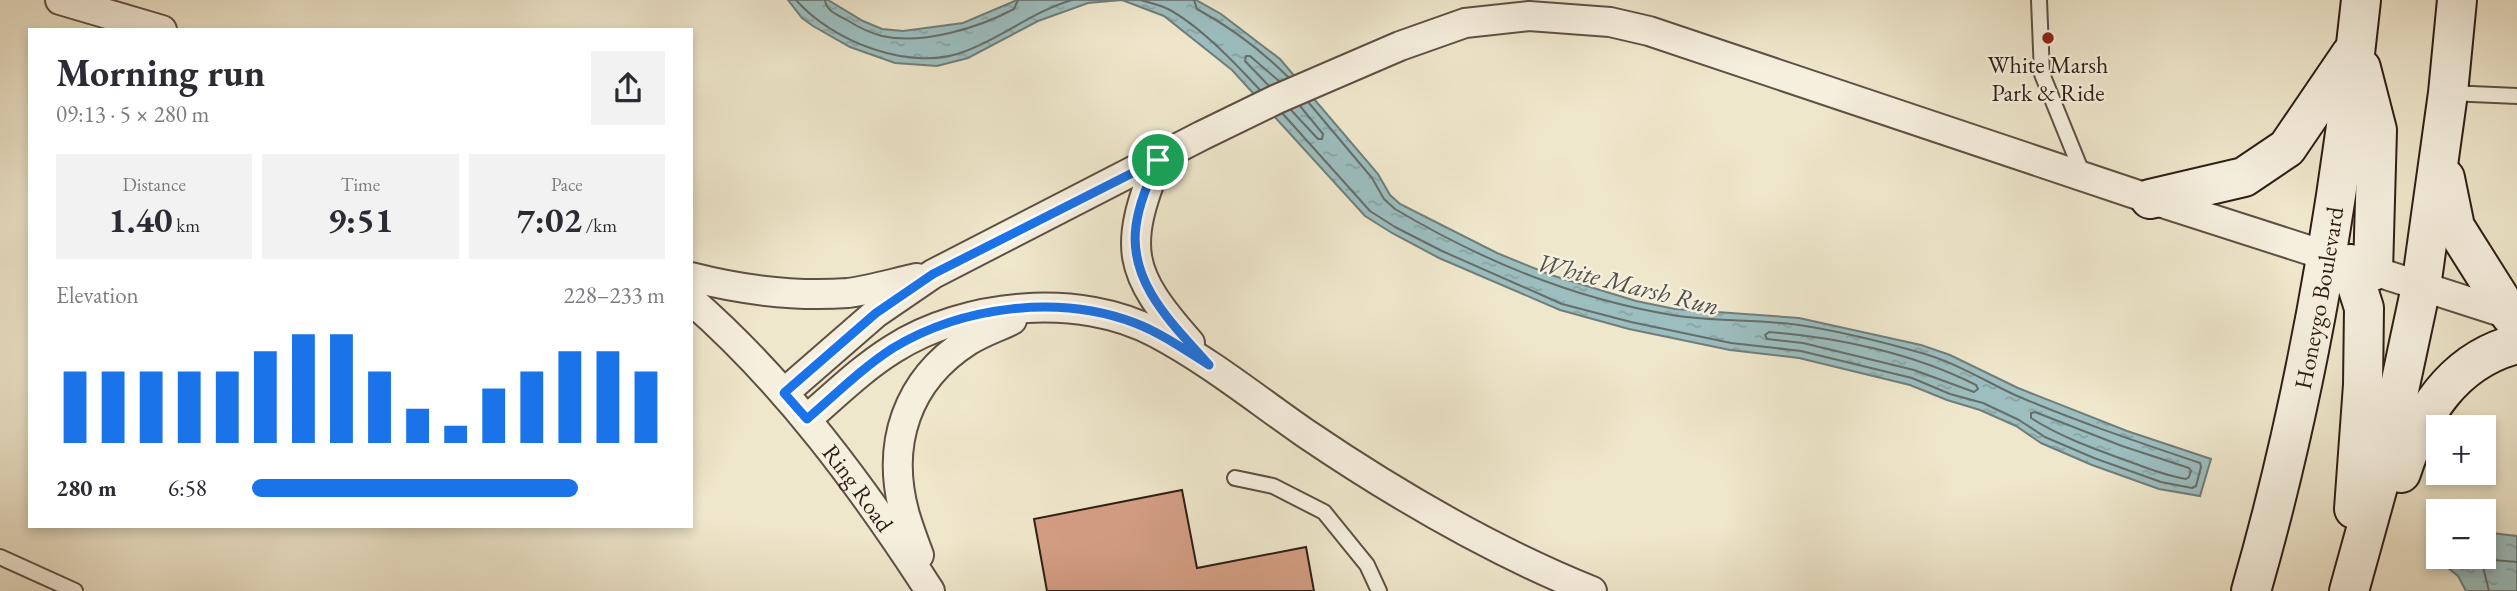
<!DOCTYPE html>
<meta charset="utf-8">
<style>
:root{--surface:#fff;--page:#f2f2f3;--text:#2b2b33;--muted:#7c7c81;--accent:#1a73e8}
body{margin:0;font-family:"EB Garamond",serif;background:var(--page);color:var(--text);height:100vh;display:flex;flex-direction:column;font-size:26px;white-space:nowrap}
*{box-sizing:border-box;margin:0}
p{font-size:23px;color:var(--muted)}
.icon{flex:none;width:38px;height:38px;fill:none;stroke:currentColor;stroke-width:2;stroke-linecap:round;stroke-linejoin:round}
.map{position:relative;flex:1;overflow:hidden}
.sheet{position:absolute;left:28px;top:28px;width:665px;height:500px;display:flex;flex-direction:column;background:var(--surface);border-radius:0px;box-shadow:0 4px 10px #0003}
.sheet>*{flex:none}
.tools{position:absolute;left:2426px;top:415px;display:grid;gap:14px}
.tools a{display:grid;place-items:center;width:70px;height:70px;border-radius:0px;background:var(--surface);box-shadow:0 4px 10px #0003;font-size:35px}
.pin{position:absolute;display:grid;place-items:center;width:60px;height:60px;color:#fff;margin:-30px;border:4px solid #fff;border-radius:50%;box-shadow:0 2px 7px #0007}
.round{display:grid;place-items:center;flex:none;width:74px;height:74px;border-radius:0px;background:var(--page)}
.overview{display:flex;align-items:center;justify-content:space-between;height:119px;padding:0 28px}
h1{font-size:38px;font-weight:700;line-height:52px}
.figures{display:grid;grid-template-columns:repeat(3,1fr);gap:10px;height:119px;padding:7px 28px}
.figures div{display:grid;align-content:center;border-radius:0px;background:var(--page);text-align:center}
.figures b{font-size:35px;font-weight:700}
.figures small{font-size:19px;font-weight:400}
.figures p{font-size:19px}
.chart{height:196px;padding:14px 28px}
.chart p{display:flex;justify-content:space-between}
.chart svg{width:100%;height:126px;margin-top:7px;stroke:var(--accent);stroke-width:6}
ul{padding:0 28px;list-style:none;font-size:23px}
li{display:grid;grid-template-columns:112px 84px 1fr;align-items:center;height:52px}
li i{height:18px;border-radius:9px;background:var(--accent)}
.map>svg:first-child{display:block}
.water{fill:url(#water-ripples);stroke:#707e7b;stroke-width:2}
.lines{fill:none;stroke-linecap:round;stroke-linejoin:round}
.shore{stroke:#666e6a;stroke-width:2}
.building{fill:#d49e84;stroke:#2f1e16;stroke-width:2}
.lane-casing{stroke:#5f5044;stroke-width:18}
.street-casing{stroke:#5f5044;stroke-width:32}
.secondary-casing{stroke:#2f1e16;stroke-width:42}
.lane{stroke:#f5efde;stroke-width:14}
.street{stroke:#f5efde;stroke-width:28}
.secondary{stroke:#f5efde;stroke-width:38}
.route-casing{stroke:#fff;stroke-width:14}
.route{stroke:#1a73e8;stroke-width:9}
.poi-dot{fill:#8f2418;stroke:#f5efde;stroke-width:2.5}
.labels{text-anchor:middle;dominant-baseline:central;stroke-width:5;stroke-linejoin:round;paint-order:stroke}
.poi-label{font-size:24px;fill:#2f1e16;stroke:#f5efde}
.street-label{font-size:24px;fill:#2f1e16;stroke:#f5efde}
.water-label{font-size:26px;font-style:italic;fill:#504e49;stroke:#f5efde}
</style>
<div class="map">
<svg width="2517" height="591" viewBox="0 0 2517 591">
<defs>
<pattern id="water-ripples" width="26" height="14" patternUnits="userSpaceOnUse" patternTransform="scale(1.75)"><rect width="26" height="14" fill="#9cbebf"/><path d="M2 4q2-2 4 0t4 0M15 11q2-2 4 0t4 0" fill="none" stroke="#87a3a3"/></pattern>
</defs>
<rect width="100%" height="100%" fill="#efe7cc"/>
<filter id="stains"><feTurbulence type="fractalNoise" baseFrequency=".00286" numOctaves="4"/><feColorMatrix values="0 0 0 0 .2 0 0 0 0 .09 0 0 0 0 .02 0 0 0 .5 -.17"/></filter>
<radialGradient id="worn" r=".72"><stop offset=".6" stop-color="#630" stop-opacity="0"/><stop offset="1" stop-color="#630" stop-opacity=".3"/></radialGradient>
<g class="water">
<polygon points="788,0 828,0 863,21 882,29 903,31 963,23 1017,0 1196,0 1221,14 1280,59 1378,174 1390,195 1400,204 1497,253 1551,275 1636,301 1675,309 1799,318 1921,345 1950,355 2018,388 2127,431 2211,459 2200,496 2159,489 2092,465 2041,443 2016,426 1980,410 1947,400 1910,385 1799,358 1730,350 1629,329 1560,310 1439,258 1392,233 1365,216 1232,70 1164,16 1122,0 1088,3 1038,21 968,58 937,66 895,63 850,47 813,26 802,18"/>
<polygon points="2483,532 2517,536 2517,591 2466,591 2458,576 2443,564 2445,557 2483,556"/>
</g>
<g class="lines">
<g class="shore">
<path d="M 796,0 C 833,42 912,73 966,51 C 1003,37 1034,11 1072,0"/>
<path d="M 825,0 C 826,11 838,15 847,20 C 858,27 870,33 882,36 C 923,45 978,28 1014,9 L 1018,0"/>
<path d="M 1141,0 C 1150,3 1160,5 1168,9 C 1200,26 1235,63 1260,90"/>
<path d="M 1194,0 L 1197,9 C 1230,27 1262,51 1288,77"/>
<polyline points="1269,86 1245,61 1246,56 1250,56 1279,81"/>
<polyline points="1291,110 1318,139 1322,139 1323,134 1300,106"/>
<path d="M 1283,114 L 1370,211 L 1395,227 L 1442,251 L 1562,304 L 1631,322 L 1731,343 L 1801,351 L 1912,378 L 1950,394 L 1983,403 L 2019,420 L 2045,437 L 2094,458 L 2161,482 L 2192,488 L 2196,486 L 2201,467 L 2200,463 C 2138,442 2075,421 2015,395 C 1983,380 1953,361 1918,352 C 1879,341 1839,331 1799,325 C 1757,319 1714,322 1672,315 C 1575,299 1479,259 1395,209 L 1384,199 L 1372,178 L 1309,103"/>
<path d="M 1769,332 C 1838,337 1915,354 1976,385 L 1978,389 L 1974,392 L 1914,370 L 1803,343 L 1767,339 L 1765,335 Z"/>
<path d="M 2035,412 L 2122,446 L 2189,468 L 2191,471 L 2189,477 L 2186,479 C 2167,476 2150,469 2133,463 C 2098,450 2062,438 2031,418 L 2031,413 Z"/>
<polyline points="2489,591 2481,559 2517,562"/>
</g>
</g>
<polygon class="building" points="1182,490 1197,568 1306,547 1314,591 1047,591 1034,519"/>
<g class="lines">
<defs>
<g id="lane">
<polyline points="2039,0 2042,74 2083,175"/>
<polyline points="2449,93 2517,96"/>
<polyline points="1235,478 1273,486 1324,512 1367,565 1379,591"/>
<polyline points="0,557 75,591"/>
</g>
<g id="street">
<polyline points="60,0 162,30"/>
<path d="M 1158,160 C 1123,248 1127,272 1190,343"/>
<path d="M 691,277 C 742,290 795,297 848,293 C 871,290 894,283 917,278"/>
<path id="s1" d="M 691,300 C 786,383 862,486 930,591"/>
<polyline points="784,393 876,313 933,274 1201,136 1277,99 1400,46 1465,23 1529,16 1610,22 1649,31 2150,199 2517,317"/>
<path d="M 807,419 C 835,395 861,369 893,349 C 965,303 1080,292 1156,333 C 1209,361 1256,399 1305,433 C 1392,492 1495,552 1592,591"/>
<path d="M 919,555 C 914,542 909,528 905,515 C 885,444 907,380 968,341 C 982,332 998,327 1012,320"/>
</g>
<g id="secondary">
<polyline points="2361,68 2377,130 2373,271"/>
<polyline points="2445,178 2455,227 2511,316"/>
<polyline points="2150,199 2244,177 2287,148 2351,54"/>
<polyline points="2350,264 2364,308 2363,385 2354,509"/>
<path d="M 2401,473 C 2420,414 2453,360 2517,344"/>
<path id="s2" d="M 2251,591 C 2307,397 2340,201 2361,0"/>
<polyline points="2349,591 2380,479 2421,287 2448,93 2457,0"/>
</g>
</defs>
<use href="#lane" class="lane-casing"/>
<use href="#street" class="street-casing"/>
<use href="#secondary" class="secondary-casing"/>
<use href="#lane" class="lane"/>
<use href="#street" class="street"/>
<use href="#secondary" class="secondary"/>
</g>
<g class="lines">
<defs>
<path id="route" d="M 1158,160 C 1149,181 1139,203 1136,226 C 1128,284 1175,326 1209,365 C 1185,350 1161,333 1135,323 C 1059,294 963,306 893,348 C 862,368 835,395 807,419 L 784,393 L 876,313 L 933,274 Z"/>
</defs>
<use href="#route" class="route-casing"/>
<use href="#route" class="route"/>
</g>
<circle class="poi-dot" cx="2048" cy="38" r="7"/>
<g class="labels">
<g class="poi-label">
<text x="2048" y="64">White Marsh<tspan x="2048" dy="28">Park &amp; Ride</tspan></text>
</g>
<g class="street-label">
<text stroke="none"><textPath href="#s2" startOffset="301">Honeygo Boulevard</textPath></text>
<text stroke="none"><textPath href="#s1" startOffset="252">Ring Road</textPath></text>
</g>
<g class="water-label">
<text transform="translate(1628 284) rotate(14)">White Marsh Run</text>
</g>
</g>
<rect width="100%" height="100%" filter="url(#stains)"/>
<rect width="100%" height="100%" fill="url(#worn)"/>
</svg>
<div class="tools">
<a>+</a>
<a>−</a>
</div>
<div class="pin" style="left:1158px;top:160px;background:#1e9e55"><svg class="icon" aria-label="arrive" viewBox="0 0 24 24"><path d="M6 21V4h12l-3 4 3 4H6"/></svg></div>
<section class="sheet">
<div class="overview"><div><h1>Morning run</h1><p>09:13 · 5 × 280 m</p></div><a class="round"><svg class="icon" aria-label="share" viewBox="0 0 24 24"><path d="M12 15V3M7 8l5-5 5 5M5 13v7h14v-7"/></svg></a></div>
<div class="figures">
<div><p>Distance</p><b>1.40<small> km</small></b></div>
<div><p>Time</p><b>9:51</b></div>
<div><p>Pace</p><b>7:02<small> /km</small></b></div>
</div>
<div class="chart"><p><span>Elevation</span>228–233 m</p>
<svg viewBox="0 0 160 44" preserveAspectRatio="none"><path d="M5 44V19M15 44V19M25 44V19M35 44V19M45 44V19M55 44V12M65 44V6M75 44V6M85 44V19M95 44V32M105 44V38M115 44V25M125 44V19M135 44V12M145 44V12M155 44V19"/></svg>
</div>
<ul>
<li><b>280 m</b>6:58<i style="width:79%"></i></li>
</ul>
</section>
</div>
